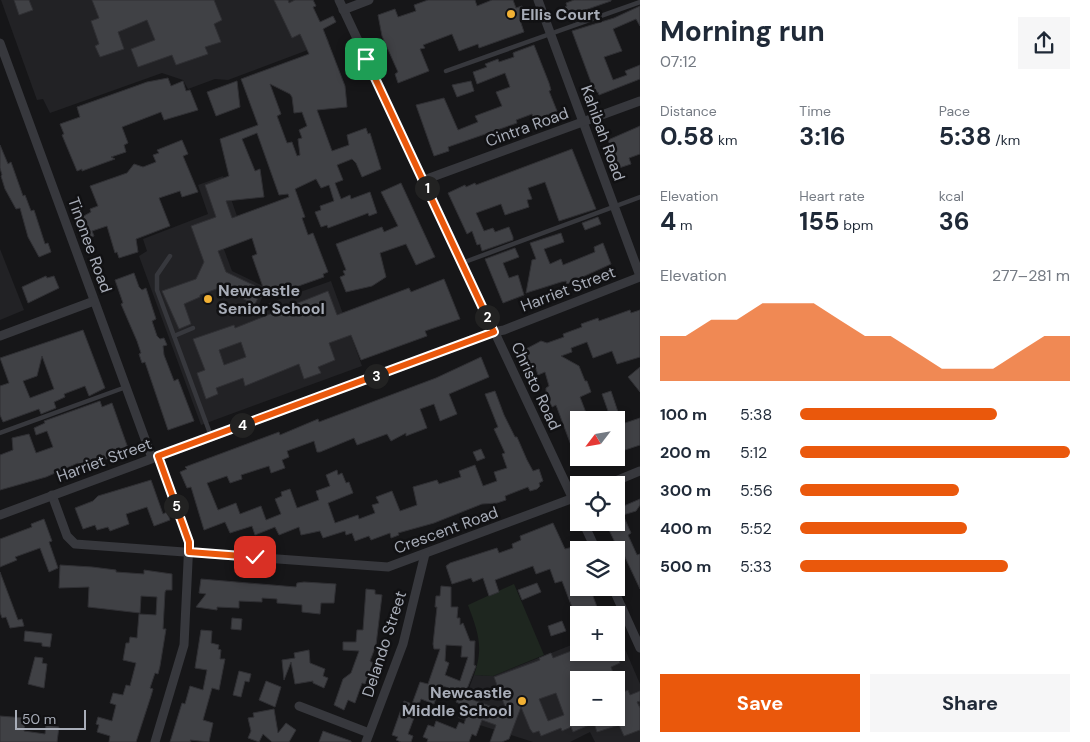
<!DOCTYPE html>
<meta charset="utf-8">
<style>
:root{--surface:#fff;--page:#f6f6f7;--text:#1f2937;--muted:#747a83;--accent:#ea580c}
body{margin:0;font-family:"DM Sans",sans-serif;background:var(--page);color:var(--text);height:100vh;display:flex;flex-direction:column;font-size:19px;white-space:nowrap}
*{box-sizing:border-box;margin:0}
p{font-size:16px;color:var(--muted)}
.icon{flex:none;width:28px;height:28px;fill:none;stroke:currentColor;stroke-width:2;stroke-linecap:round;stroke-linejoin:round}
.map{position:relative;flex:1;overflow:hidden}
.side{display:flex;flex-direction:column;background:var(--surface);width:450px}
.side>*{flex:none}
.needle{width:32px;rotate:239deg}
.tools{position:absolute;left:570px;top:411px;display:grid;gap:10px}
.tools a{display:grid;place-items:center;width:55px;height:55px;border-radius:0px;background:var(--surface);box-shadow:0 2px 8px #0003;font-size:25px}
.scale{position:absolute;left:15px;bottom:12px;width:71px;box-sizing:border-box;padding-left:5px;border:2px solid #a8adb8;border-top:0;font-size:14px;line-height:18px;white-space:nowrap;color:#a8adb8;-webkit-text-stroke:4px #111113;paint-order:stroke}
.pin{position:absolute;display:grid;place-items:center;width:42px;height:42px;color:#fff;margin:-21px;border-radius:10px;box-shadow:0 2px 8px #0006}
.km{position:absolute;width:25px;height:25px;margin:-12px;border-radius:50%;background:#222;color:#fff;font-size:14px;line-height:25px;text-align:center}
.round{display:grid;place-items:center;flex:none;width:52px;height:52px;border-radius:0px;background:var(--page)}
.head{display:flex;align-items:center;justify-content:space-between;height:85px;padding:0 20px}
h1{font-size:28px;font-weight:700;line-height:38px}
.metrics{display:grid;grid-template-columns:repeat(3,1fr);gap:8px;height:85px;padding:5px 20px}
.metrics div{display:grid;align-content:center}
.metrics b{font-size:25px;font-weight:700}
.metrics small{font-size:14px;font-weight:400}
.metrics p{font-size:14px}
.chart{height:140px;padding:10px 20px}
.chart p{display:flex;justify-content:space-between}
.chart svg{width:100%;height:90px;margin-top:5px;fill:var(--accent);opacity:.7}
.button{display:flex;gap:10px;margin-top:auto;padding:10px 20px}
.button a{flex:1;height:58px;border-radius:0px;background:var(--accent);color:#fff;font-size:20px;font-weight:700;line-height:58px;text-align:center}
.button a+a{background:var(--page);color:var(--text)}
ul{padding:0 20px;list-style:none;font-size:16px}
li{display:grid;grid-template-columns:80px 60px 1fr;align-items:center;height:38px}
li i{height:12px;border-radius:6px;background:var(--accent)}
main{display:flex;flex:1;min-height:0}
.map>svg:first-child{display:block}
.built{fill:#222225;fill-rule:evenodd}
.green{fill:#1e261f}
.building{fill:#404145;stroke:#303034;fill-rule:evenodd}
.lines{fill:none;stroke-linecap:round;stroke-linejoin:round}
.lane{stroke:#37383d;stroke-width:4.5}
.street{stroke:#37383d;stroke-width:9}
.route-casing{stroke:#fff;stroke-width:10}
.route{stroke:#ea580c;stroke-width:6}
.poi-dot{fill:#f2b134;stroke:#111113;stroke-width:2}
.labels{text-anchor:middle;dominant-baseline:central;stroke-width:5;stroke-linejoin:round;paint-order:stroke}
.poi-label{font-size:16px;font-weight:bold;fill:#a8adb8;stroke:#111113;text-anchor:start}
.street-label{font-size:16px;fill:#a8adb8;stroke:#111113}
</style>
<main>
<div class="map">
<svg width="640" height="742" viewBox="0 0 640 742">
<rect width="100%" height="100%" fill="#161618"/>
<g class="built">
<polygon points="1,0 313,0 316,6 313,8 329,42 228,80 215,79 188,89 183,80 162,73 50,113 43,99 37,100"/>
<polygon points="223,176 237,216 215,225 232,271 263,286 265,291 258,307 331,281 362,366 201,425 139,256 147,251 143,239 208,214 198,185"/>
<polygon points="0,249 24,310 0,320"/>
<path d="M 616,628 L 640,684 L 640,742 L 595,742 L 590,732 L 570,742 L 533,742 L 458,718 L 474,675 L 493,676 L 579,642 L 579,652 L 616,652 ZM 579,680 L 616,680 L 616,718 L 579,718 Z"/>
</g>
<path class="green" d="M 514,584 L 544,655 L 493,676 L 474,675 C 484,647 478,632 468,605 Z"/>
<g class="building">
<polygon points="14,0 29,0 33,10 19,15"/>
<polygon points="92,0 214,0 222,20 214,24 221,42 205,47 208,54 176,65 172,55 138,67 131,49 155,40 147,20 118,32 124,49 100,57 95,46 99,44 91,21 99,18"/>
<path d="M 274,0 L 288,0 L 289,3 L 295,0 L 313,0 L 316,6 L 313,7 L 320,22 L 333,16 L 336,22 L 323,29 L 345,86 L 347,107 L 317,110 L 332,151 L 349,145 L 347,135 L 366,128 L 368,134 L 370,133 L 381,169 L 362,177 L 356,163 L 352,159 L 337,165 L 343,180 L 335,183 L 341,199 L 350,195 L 351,199 L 370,192 L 377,213 L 369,216 L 368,213 L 363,215 L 328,228 L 327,225 L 321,227 L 315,212 L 321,210 L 320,206 L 334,201 L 329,185 L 321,188 L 316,179 L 295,189 L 305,217 L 302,218 L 308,235 L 313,233 L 328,272 L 323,274 L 324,277 L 273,295 L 272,293 L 258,298 L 255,304 L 219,288 L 200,295 L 200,297 L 184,304 L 191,324 L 179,329 L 162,291 L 196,279 L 204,262 L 191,226 L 216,217 L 205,185 L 229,176 L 220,139 L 258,125 L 241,79 L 309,54 L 300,34 L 292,38 ZM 270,84 L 290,94 L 292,97 L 294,113 L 302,112 L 307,126 L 299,130 L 302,138 L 298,139 L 300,155 L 297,156 L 292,142 L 287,143 L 277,116 L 281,114 ZM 257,133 L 279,195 L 288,194 L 289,197 L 232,218 L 226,201 L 264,197 L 260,169 L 255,171 L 242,139 ZM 252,238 L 257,254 L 252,256 L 264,290 L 226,272 L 218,251 Z"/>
<polygon points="428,0 475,0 477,6 492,0 513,0 516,8 522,6 527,18 520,20 524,32 479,48 478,44 459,51 452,34 423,45 425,48 420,49 429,71 398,83 395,74 398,72 382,36 378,15 395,9 398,17 416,11 414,5"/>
<polygon points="574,0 611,0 611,1 585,10 588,16 573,22 565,7 567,6 566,3"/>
<polygon points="640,6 640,26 636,19 613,29 622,51 604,57 613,80 627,75 625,71 640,65 640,79 599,95 598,92 595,93 572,31 614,18"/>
<polygon points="534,45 549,83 551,90 549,91 557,111 534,120 532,114 516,120 517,123 448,147 449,151 434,156 416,105 444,98 458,130 478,122 475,116 502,106 496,92 510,87 505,73 477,84 473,72 487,67 485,64 498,59 499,62 514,57 513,53 515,52"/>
<polygon points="168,78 171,86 183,81 186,91 190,90 198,110 164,120 161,112 122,127 128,143 124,145 126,152 111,157 115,159 82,171 82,169 77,171 62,135 64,134 60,124 80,117 77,107 147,82"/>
<polygon points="237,81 240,107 216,116 207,92"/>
<polygon points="471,81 474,91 457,97 452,85"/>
<polygon points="640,126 640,154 629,158 631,164 619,168 608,140"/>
<polygon points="182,140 188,154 183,156 198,192 182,197 180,191 159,198 170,226 136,239 138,252 119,258 117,252 115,253 107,226 92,231 94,236 87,239 82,227 85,227 82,217 91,212 90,209 98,206 90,186 127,173 134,164 143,167 156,162 153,155 159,153 157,150"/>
<polygon points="0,145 8,164 11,162 23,196 25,195 31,211 34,210 45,244 48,243 51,252 39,257 28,237 20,208 16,209 5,189 1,176 2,175 0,168"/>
<polygon points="572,149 596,209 559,221 545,182 528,188 532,199 527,200 529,207 505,215 501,204 476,213 484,231 493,228 495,232 509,227 513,237 513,240 482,251 480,244 477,245 472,231 467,234 448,193 465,185 466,187 475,183 476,185"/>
<polygon points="401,183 435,257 416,265 406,244 380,253 386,277 372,286 346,292 340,277 345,275 343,271 346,270 336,244 382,227 384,232 398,226 381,192"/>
<polygon points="598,217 601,224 585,230 582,223"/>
<polygon points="561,233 564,242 544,249 550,264 561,259 563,265 595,252 594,247 603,243 611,264 567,284 566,281 561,282 526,293 532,260 536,259 530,243"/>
<polygon points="515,248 519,257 503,263 509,278 518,275 524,295 503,303 485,259"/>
<polygon points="134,273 139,287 142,290 146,288 156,319 152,321 157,336 160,339 164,338 167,345 163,346 164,355 174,381 178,379 194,421 168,430 145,362 142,363 139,354 141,353 137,341 121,304 123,303 115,280"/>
<polygon points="46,276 47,278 54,276 59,288 28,303 22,287"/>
<path d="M 444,279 L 460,319 L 425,331 L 427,336 L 361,360 L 351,335 L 329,343 L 335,360 L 318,367 L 321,373 L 304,379 L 299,364 L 245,386 L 243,378 L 216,388 L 218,394 L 206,399 L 197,373 L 205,370 L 193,339 L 234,325 L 235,328 L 328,291 L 337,315 L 409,288 L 411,292 ZM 241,342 L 246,357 L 224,365 L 219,350 Z"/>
<polygon points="630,310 631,313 640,310 640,357 617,364 612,351 593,358 587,342 571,348 572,352 561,356 579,366 585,381 587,381 591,392 580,397 588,418 608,411 602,394 611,391 622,424 640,418 640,445 619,452 616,451 616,420 579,420 578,464 556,405 552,407 546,394 546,388 549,386 545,372 538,375 534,363 530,364 524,350 541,341 547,343 564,337 563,334 582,327 581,324 598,318 599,321"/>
<path d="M 83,330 L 105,388 L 89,396 L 85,386 L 64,394 L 65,397 L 54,402 L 56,408 L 41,414 L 39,409 L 3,422 L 0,415 L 0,386 L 9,383 L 0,358 ZM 42,356 L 54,389 L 30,398 L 23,381 L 37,376 Z"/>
<polygon points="481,357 489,377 449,394 457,414 440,421 434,404 420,409 427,428 406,436 406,433 391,441 387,434 357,445 354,438 320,452 317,452 314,441 287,451 289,457 282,460 285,468 271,473 269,466 241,475 242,479 230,483 227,476 207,483 218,510 236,503 240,514 261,506 266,520 281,514 275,499 282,496 281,492 290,489 297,508 319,500 316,491 330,486 326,475 337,470 338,475 342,473 346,483 349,482 353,493 328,503 335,523 358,515 359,519 375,513 372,505 379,503 376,497 392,491 400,511 417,505 413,487 437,480 439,484 461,477 459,471 475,465 483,486 497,481 494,472 507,468 502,454 505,453 494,429 498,427 485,394 495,391 504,415 515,437 517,437 527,460 533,471 539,469 543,481 539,483 540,486 537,489 530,491 528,487 505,496 506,500 497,503 482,504 434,523 398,533 399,535 391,538 390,533 371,540 369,536 355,541 352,533 346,535 345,531 323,538 320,531 301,535 299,527 279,535 275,527 255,535 252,526 230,533 225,522 204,530 191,487 187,488 180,472 187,469 185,467 279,432 280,435 318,419 319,422 436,378"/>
<polygon points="640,367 640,392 628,377"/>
<polygon points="100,401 102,407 112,403 129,451 95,463 93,459 79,465 78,463 46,477 0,490 0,455 13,450 12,438 29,434 36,453 53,447 47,431 36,435 34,428 45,423 44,421"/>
<polygon points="481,449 485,458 477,461 473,452"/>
<polygon points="151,480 163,514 167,512 170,520 154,526 147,507 126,514 129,524 110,531 108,527 97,530 95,525 83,529 75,508 93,501 98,496"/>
<polygon points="640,499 640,505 636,511 623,515 631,533 628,535 637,555 640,554 640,589 624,555 622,557 609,530 616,527 616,502 619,508"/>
<polygon points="44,519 52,541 49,542 58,568 49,572 40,548 15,557 17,560 0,567 0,539 32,527 31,524"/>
<polygon points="553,523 565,549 573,547 575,551 579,562 579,588 590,588 600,615 575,615 562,581 555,583 550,569 536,574 533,566 495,580 499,592 489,596 483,578 473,582 471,578 452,584 446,566 450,563 497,548 499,553 513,548 512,544 521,540 520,536"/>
<polygon points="60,565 92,567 116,570 116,572 144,574 144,570 172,574 172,590 166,590 165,592 163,629 166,629 160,666 158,674 155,673 150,688 153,689 151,696 136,742 109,742 110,736 97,732 99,725 96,724 98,717 112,721 116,705 110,703 113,693 123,695 126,685 130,686 136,663 123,660 126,643 129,643 130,637 137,638 139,614 156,615 157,597 141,596 140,613 88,607 89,587 59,588"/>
<polygon points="0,572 18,620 22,619 24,626 10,628 6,617 2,618 0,612"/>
<polygon points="201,579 296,587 297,583 304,582 336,584 334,603 321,603 320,614 302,612 302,605 277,603 277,599 262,598 262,602 239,601 239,608 217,607 217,610 196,607 206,594 199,593"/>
<polygon points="537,583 541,592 522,600 518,590"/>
<path d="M 441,586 L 451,587 L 451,607 L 458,607 L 457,618 L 460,618 L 460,625 L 463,623 L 470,641 L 475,641 L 474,665 L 476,666 L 465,694 L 440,685 L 434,704 L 421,699 L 408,734 L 413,736 L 411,742 L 401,742 L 396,740 L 398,737 L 392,735 L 404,701 L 412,704 L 420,682 L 428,684 L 440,649 L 434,649 L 433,644 L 437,607 L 435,607 L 436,596 L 440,596 ZM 446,645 L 462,646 L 461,657 L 468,657 L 460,681 L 445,675 L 449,663 L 445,661 Z"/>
<polygon points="366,589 375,590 375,594 382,595 376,645 370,661 373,663 365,684 362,683 355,703 348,700 344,710 334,705 343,679 351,673 359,651 343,650 343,642 356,642 357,630 363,630"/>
<polygon points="232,618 242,619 241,630 231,629"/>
<polygon points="562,621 566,631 551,636 548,626"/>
<polygon points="201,630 212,631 211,643 219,645 218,649 221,650 220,659 225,659 219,690 212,688 203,720 213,723 209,742 190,740 191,742 170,742 182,703 185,704 190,686 203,690 207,670 195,668"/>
<polygon points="25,631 52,634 50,647 42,646 42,643 24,641"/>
<path d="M 579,648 L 579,652 L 616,652 L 620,663 L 611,667 L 616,680 L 579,680 L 579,718 L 616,718 L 616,695 L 628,690 L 630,695 L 640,691 L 640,701 L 637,702 L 640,708 L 640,730 L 624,736 L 619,725 L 597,732 L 594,723 L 573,732 L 571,727 L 562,731 L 561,728 L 541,736 L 539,731 L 533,733 L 530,729 L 521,707 L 509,739 L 502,742 L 490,742 L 496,725 L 482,720 L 476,736 L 472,734 L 469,742 L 427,742 L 428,739 L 423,737 L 428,725 L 434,727 L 436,721 L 456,729 L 459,722 L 464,724 L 469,708 L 456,702 L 459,695 L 507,712 L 494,677 L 540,660 L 539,658 L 551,653 L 553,658 ZM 556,693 L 564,715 L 548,721 L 539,699 Z"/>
<polygon points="309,650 310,663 325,669 323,676 328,678 324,688 313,683 313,681 295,684 291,662 284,680 282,660 295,658 294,653"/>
<polygon points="35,657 43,658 42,663 47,664 44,688 28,684"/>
<polygon points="239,671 251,674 249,682 245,681 241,697 233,695"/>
<polygon points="266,681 281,687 275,707 259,700"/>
<polygon points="274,709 278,733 286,723 296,730 289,742 272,742 263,734 259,742 248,738 251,731 248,718 254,717 253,713"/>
<polygon points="0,716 25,718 24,731 45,734 46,725 59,727 57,742 0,742"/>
<polygon points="323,731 351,741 351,742 319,742"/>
</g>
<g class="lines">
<g class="lane">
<polyline points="446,71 640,2"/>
<polyline points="170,256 157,275 157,290 211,436"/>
<polyline points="462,263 640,197"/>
<polyline points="174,336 193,328"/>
<polyline points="0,433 126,387"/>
</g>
<g class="street">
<polyline points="339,0 579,512"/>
<polyline points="538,0 640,276"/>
<polyline points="343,10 369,0"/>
<polyline points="0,43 152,458"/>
<polyline points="424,180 640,101"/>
<polyline points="0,336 94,301"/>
<polyline points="606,485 640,471"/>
<polyline points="52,495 67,536 75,544 388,567 579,496"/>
<polyline points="0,515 494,332 504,330 640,277"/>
<polyline points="583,522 596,550"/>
<polyline points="613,588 640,648"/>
<polyline points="299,706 369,733"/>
<polyline points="155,742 184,645 189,541 158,456"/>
<polyline points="366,742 403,644 425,554"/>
</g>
</g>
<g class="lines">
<defs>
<polyline id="route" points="255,557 189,552 189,542 158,456 494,332 366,59"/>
</defs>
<use href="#route" class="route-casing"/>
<use href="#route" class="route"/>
</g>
<g class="poi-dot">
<circle cx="511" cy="14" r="5"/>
<circle cx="208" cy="299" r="5"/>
<circle cx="522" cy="701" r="5"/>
</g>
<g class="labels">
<g class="poi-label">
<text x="521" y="14">Ellis Court</text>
<text x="218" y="290">Newcastle<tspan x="218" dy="18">Senior School</tspan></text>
<text x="512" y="692" text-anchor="end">Newcastle<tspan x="512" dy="18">Middle School</tspan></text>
</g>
<g class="street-label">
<text transform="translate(527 127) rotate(-20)">Cintra Road</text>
<text transform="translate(603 133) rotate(70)">Kahibah Road</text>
<text transform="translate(90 245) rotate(70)">Tinonee Road</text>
<text transform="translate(568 289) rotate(-21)">Harriet Street</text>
<text transform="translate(536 386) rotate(65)">Christo Road</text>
<text transform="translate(104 460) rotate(-20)">Harriet Street</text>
<text transform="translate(446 530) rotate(-20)">Crescent Road</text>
<text transform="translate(384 644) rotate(-72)">Delando Street</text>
</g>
</g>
</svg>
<div class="tools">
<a><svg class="needle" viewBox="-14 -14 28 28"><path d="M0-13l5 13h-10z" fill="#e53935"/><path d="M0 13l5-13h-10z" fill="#747a83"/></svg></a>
<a><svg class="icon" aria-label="locate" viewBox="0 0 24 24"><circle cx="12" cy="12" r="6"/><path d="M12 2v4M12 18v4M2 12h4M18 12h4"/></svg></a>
<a><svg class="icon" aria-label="layers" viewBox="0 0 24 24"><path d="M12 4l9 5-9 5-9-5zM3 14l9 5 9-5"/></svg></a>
<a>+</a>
<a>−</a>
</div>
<div class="scale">50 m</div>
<div class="pin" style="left:366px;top:59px;background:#1e9e55"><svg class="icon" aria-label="arrive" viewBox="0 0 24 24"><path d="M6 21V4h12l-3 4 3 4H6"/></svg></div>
<div class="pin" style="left:255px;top:557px;background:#d93025"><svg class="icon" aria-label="check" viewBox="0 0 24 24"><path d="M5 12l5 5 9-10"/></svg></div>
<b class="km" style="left:427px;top:188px">1</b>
<b class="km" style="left:487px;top:317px">2</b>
<b class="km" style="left:376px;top:376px">3</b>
<b class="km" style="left:242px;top:425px">4</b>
<b class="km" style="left:176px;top:506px">5</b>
</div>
<section class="side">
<div class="head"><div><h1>Morning run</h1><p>07:12</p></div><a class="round"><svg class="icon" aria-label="share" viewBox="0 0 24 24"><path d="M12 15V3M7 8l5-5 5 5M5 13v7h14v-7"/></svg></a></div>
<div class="metrics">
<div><p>Distance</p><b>0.58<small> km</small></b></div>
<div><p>Time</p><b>3:16</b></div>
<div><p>Pace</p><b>5:38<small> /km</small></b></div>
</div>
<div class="metrics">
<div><p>Elevation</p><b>4<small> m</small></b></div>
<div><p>Heart rate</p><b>155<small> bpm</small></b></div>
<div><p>kcal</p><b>36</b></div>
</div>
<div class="chart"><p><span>Elevation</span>277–281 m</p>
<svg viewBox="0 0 160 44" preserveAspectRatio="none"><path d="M0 44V22L10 22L20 14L30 14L40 6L50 6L60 6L70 14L80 22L90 22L100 30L110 38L120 38L130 38L140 30L150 22L160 22V44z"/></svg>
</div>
<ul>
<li><b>100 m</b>5:38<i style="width:73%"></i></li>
<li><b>200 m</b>5:12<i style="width:100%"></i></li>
<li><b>300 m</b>5:56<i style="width:59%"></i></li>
<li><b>400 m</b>5:52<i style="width:62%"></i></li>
<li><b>500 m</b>5:33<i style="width:77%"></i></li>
</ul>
<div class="button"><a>Save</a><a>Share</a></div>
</section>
</main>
